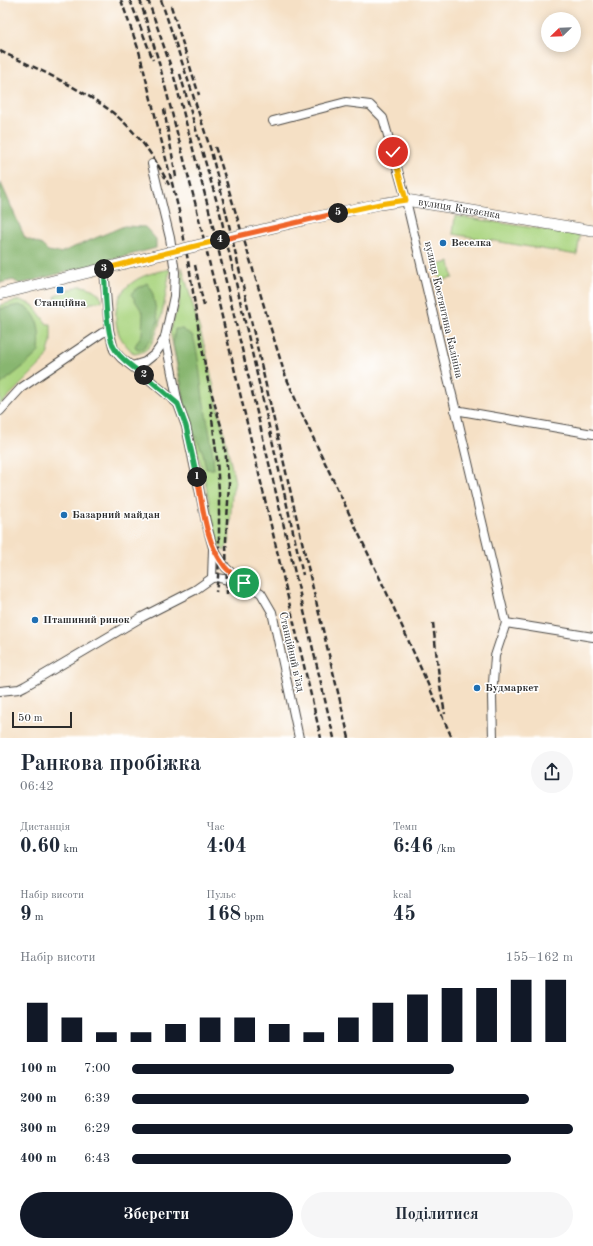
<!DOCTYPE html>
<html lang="uk">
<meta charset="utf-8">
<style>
:root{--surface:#fff;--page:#f6f6f7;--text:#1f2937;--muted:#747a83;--accent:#111827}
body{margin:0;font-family:"Old Standard TT",serif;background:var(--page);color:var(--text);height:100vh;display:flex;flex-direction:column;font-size:15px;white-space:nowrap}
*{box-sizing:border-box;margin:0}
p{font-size:13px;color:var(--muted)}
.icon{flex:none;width:22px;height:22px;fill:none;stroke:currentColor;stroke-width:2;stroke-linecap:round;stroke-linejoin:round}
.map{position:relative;height:738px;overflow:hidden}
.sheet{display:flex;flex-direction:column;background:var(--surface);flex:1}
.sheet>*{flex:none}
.needle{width:26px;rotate:247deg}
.tools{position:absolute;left:541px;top:12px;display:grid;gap:8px}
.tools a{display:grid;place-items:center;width:40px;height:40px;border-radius:50%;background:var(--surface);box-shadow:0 2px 10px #0003;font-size:20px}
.scale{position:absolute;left:12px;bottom:10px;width:60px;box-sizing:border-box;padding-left:4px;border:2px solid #2b2b2b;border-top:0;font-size:11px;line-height:14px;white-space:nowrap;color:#2b2b2b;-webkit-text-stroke:3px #fff;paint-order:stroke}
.pin{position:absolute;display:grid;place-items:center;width:34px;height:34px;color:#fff;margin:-17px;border:2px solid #fff;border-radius:50%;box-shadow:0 1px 4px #0007}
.km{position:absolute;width:20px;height:20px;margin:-10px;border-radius:50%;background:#222;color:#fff;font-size:11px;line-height:20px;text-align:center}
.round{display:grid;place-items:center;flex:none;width:42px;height:42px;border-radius:21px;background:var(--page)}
.head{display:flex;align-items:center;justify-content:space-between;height:68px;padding:0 20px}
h1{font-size:22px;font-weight:600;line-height:30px}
.stats{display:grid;grid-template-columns:repeat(3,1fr);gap:6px;height:68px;padding:4px 20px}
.stats div{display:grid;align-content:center}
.stats b{font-size:20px;font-weight:600}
.stats small{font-size:11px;font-weight:400}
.stats p{font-size:11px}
.chart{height:112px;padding:8px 20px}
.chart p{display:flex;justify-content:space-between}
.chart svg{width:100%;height:72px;margin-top:4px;stroke:var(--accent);stroke-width:6}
.primary-button{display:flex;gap:8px;margin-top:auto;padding:8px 20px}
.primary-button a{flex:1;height:46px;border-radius:24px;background:var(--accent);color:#fff;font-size:16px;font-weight:600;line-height:46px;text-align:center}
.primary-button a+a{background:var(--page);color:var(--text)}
ul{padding:0 20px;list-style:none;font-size:13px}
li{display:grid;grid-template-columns:64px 48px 1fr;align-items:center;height:30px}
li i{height:10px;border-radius:5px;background:var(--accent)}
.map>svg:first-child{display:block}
.green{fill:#abd581;stroke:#6b8056}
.forest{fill:#88b66f;stroke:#5a704d}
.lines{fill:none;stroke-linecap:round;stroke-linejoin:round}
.minor-casing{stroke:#494642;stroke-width:10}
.major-casing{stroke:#494642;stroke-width:12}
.minor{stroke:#fff;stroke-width:8}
.major{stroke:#fff;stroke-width:11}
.rail{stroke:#2b2b2b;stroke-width:2.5;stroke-dasharray:6 3;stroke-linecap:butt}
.major-bridge-casing{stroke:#494642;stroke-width:12;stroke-linecap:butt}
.major-bridge{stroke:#fff;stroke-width:11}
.split-1-casing{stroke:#fff;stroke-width:8}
.split-2-casing{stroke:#fff;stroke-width:8}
.split-3-casing{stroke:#fff;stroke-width:8}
.split-4-casing{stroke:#fff;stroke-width:8}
.split-5-casing{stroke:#fff;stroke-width:8}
.split-6-casing{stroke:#fff;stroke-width:8}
.split-1{stroke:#f0652b;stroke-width:5}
.split-2{stroke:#22a559;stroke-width:5}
.split-3{stroke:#22a559;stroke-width:5}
.split-4{stroke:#f5b400;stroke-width:5}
.split-5{stroke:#f0652b;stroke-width:5}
.split-6{stroke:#f5b400;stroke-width:5}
.poi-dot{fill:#1f6fb2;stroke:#fff;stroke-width:1.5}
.labels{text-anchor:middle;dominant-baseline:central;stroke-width:3;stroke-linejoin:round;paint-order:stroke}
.street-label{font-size:11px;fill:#2b2b2b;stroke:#fff}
.poi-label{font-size:11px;font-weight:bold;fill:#2b2b2b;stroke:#fff;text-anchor:start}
</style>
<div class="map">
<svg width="593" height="738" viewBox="0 0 593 738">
<rect width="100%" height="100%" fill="#fff"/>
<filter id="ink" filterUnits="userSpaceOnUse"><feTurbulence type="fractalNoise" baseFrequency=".025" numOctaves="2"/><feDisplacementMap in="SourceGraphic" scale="8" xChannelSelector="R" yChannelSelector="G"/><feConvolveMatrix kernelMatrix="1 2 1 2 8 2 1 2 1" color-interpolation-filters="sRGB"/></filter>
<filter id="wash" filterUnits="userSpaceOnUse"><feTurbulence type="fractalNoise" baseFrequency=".012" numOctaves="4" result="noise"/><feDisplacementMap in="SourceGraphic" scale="16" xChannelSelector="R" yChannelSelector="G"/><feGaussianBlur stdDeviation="0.9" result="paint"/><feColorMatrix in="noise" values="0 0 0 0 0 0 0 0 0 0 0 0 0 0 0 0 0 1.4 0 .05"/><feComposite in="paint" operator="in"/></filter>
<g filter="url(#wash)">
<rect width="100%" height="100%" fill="#f5e0c5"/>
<g class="green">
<polygon points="455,216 580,235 577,255 453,234"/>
<polygon points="450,262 453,278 441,280 436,265"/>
<polygon points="182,267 206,352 235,482 232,494 229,543 224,551 217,543 204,476 184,402 170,331 179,303"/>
<path d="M 170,269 C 166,290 162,332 148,348 C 144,352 140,353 134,354 C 129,348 122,342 119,334 C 113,319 115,297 128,286 C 140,275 155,272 170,269 Z"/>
<path d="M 79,286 C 89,286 96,290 102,298 L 102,301 L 87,304 L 82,302 C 73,304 62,302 55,298 L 55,296 Z"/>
<polygon points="20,300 33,305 47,324 51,324 51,342 46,359 0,405 0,305"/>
</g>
<g class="forest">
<polygon points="0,181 25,238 42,245 48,251 60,253 124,226 145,227 156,239 156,248 20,284 13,280 0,283"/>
<polygon points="147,283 152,290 158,321 152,338 142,349 137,349 135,346 142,334 143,313 131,294 136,289"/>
<path d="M 19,305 C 22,306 26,307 28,309 C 41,318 40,338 39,352 L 24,366 L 0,385 L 0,309 Z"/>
<path d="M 175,329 L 182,329 L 193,336 C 199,356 200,377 203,398 C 207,421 213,445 214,469 L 206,469 L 203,453 L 189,423 L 173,344 Z"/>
</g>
</g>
<g filter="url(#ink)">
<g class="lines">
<defs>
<g id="minor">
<polyline points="273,121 346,102 370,105 383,118 404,192 506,623"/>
<polyline points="104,268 109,330 114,350 121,358 151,381 178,404 186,426 206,522 213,548 226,568 244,583 261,593 272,612 299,738"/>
<polyline points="165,337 178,404"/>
<polyline points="132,366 145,362 155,354 160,347 165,337 174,296 175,272 170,238 152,164"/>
<polyline points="455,410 593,434"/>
<polyline points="0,411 21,388 102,333 109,330"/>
<path d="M 212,578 C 223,576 232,584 244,583"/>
<polyline points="506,623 593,637"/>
<polyline points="0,691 19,689 25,686 142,617 195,590 212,578 213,549"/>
<polyline points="493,738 492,697 495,656 506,623"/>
</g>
<g id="major">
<path id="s1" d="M 303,220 L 380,204 L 406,200 L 593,231"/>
<polyline points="0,294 142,259"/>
</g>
</defs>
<use href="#minor" class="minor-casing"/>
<use href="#major" class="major-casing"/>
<use href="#minor" class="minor"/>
<use href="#major" class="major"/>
<g class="rail">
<polyline points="121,0 139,51 179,211 190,272 199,332 208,381 223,433 229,483 226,540 227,594"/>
<polyline points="130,0 153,60"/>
<polyline points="140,0 158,59 196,206 321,738"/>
<polyline points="148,0 173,73 210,214 334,738"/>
<polyline points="161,0 192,92 211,151 226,212 310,576 349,738"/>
<polyline points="171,6 199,95"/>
<path d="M 0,51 C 34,67 69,83 101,104 C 131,124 153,153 169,185"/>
<polyline points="180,74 220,213 303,575"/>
<polyline points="164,109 176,177"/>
<polyline points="215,147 221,164 284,372 300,410 392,604 452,738"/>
<polyline points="195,265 204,306"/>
<polyline points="210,402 217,459 219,492 219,558 218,577 216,592"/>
<polyline points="433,623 440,686 445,714"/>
</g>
<defs>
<polyline id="major-bridge" points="142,259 303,220"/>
</defs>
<use href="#major-bridge" class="major-bridge-casing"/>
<use href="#major-bridge" class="major-bridge"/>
</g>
</g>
<g class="lines" filter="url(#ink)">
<defs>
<path id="split-1" d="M 197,477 C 203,507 205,542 225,567 C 230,573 238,578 244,583"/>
<polyline id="split-2" points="144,375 178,404 186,426 197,477"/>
<path id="split-3" d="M 104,269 C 106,289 105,336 116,351 C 123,361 134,368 144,375"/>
<polyline id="split-4" points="104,269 142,259 220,240"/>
<polyline id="split-5" points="220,240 338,213"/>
<polyline id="split-6" points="338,213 380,204 406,200 393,152"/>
</defs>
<use href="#split-1" class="split-1-casing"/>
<use href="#split-2" class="split-2-casing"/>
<use href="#split-3" class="split-3-casing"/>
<use href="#split-4" class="split-4-casing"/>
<use href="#split-5" class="split-5-casing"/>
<use href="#split-6" class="split-6-casing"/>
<use href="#split-1" class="split-1"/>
<use href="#split-2" class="split-2"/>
<use href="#split-3" class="split-3"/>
<use href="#split-4" class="split-4"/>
<use href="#split-5" class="split-5"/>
<use href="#split-6" class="split-6"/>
</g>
<g class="poi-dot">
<circle cx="443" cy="243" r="4"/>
<rect x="56" y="286" width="8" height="8" rx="2"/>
<circle cx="64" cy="515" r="4"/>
<circle cx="35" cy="620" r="4"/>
<circle cx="477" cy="688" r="4"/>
</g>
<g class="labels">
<g class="street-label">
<text stroke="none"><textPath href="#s1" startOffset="159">вулиця Китаєнка</textPath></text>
<text transform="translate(443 310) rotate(77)">вулиця Костянтина Калініна</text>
<text transform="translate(291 652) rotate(77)">Станційний в’їзд</text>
</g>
<g class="poi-label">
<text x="451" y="243">Веселка</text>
<text x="60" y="303" text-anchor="middle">Станційна</text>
<text x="72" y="515">Базарний майдан</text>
<text x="43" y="620">Пташиний ринок</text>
<text x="485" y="688">Будмаркет</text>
</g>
</g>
</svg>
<div class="tools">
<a><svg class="needle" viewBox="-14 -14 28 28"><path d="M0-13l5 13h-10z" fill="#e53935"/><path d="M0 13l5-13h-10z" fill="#747a83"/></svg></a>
</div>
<div class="scale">50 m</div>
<div class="pin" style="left:244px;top:583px;background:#1e9e55"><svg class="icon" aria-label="arrive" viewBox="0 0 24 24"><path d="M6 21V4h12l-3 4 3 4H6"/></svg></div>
<div class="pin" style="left:393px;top:152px;background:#d93025"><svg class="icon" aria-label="check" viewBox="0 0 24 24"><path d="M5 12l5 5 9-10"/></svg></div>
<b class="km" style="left:197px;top:477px">1</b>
<b class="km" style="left:144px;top:375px">2</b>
<b class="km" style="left:104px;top:269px">3</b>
<b class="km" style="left:220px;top:240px">4</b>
<b class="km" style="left:338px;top:213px">5</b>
</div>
<section class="sheet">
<div class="head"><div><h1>Ранкова пробіжка</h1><p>06:42</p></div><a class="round"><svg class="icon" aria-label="share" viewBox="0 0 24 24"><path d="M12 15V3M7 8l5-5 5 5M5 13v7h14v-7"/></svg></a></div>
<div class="stats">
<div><p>Дистанція</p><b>0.60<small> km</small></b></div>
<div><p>Час</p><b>4:04</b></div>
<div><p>Темп</p><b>6:46<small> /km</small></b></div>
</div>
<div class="stats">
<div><p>Набір висоти</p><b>9<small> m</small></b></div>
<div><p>Пульс</p><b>168<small> bpm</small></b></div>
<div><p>kcal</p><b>45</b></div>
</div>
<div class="chart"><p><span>Набір висоти</span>155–162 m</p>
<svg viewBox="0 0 160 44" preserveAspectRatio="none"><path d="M5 44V20M15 44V29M25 44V38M35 44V38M45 44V33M55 44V29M65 44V29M75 44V33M85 44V38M95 44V29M105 44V20M115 44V15M125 44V11M135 44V11M145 44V6M155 44V6"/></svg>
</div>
<ul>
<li><b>100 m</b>7:00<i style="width:73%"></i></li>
<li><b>200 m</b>6:39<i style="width:90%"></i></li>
<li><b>300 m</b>6:29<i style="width:100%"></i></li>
<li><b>400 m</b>6:43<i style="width:86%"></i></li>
</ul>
<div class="primary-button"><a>Зберегти</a><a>Поділитися</a></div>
</section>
